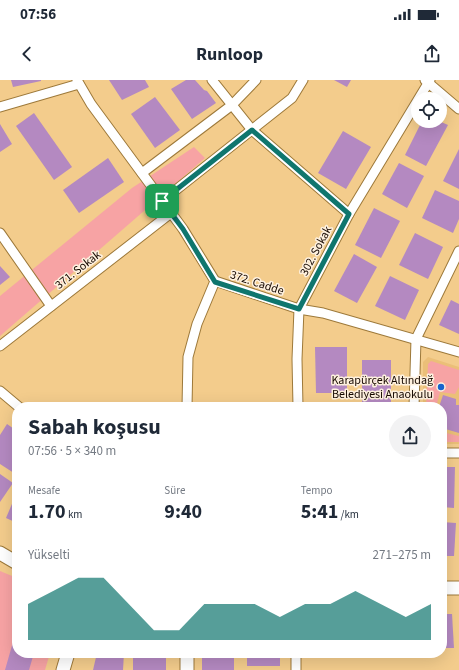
<!DOCTYPE html>
<html lang="tr">
<meta charset="utf-8">
<style>
:root{--surface:#fff;--page:#f2f2f3;--text:#1f2937;--muted:#747a83;--accent:#0f766e}
body{margin:0;font-family:"Source Sans 3",sans-serif;background:var(--page);color:var(--text);height:100vh;display:flex;flex-direction:column;font-size:15px;white-space:nowrap}
*{box-sizing:border-box;margin:0}
p{font-size:13px;color:var(--muted)}
.icon{flex:none;width:22px;height:22px;fill:none;stroke:currentColor;stroke-width:2;stroke-linecap:round;stroke-linejoin:round}
.map{position:relative;flex:1;overflow:hidden}
.drawer{position:absolute;left:12px;top:322px;width:435px;height:256px;display:flex;flex-direction:column;background:var(--surface);border-radius:16px;box-shadow:0 4px 16px #0002}
.drawer>*{flex:none}
.fabs{position:absolute;left:411px;top:12px;display:grid;gap:8px}
.fabs a{display:grid;place-items:center;width:36px;height:36px;border-radius:50%;background:var(--surface);box-shadow:0 4px 16px #0002;font-size:20px}
.pin{position:absolute;display:grid;place-items:center;width:34px;height:34px;color:#fff;margin:-17px;border-radius:8px;box-shadow:0 2px 6px #0006}
.round{display:grid;place-items:center;flex:none;width:42px;height:42px;border-radius:21px;background:var(--page)}
.overview{display:flex;align-items:center;justify-content:space-between;height:68px;padding:0 16px}
h1{font-size:22px;font-weight:700;line-height:30px}
.metrics{display:grid;grid-template-columns:repeat(3,1fr);gap:6px;height:68px;padding:4px 16px}
.metrics div{display:grid;align-content:center}
.metrics b{font-size:20px;font-weight:700}
.metrics small{font-size:11px;font-weight:400}
.metrics p{font-size:11px}
.chart{height:112px;padding:8px 16px}
.chart p{display:flex;justify-content:space-between}
.chart svg{width:100%;height:72px;margin-top:4px;fill:var(--accent);opacity:.7}
.status{display:flex;justify-content:space-between;align-items:center;height:28px;padding:0 20px;background:var(--surface);direction:ltr}
.status svg{height:11px;fill:currentColor}
header{display:flex;justify-content:space-between;align-items:center;height:52px;padding:0 16px;background:var(--surface);font-size:18px;font-weight:700}
.map>svg:first-child{display:block}
.built{fill:#ebbf78}
.green{fill:#f7a3a4}
.building{fill:#b489c1}
.lines{fill:none;stroke-linecap:round;stroke-linejoin:round}
.street-casing{stroke:#9d793a;stroke-width:11}
.secondary-casing{stroke:#9d793a;stroke-width:15}
.street{stroke:#fff;stroke-width:9}
.secondary{stroke:#fff;stroke-width:13}
.route-casing{stroke:#fff;stroke-width:8}
.route{stroke:#0f766e;stroke-width:5}
.poi-dot{fill:#1864ce;stroke:#fef1df;stroke-width:1.5}
.labels{text-anchor:middle;dominant-baseline:central;stroke-width:3;stroke-linejoin:round;paint-order:stroke}
.street-label{font-size:12px;fill:#170900;stroke:#fef1df}
.poi-label{font-size:12px;fill:#170900;stroke:#fef1df;text-anchor:end}
</style>
<div class="status"><b>07:56</b><svg viewBox="0 0 49 12"><path d="M0 12V9h3v3zM5 12V6h3v6zM10 12V3h3v9zM15 12V0h3v12zM26 1h20v11H26zM47 4h2v5h-2z"/></svg></div>
<header><svg class="icon" aria-label="back" viewBox="0 0 24 24"><path d="M15 5l-7 7 7 7"/></svg>Runloop<svg class="icon" aria-label="share" viewBox="0 0 24 24"><path d="M12 15V3M7 8l5-5 5 5M5 13v7h14v-7"/></svg></header>
<div class="map">
<svg width="459" height="590" viewBox="0 0 459 590">
<rect width="100%" height="100%" fill="#f3cc8c"/>
<polygon class="built" points="428,277 459,287 459,364 442,364 442,327 423,327 423,282"/>
<g class="green">
<polygon points="194,67 205,78 0,256 0,216 132,108"/>
<polygon points="431,281 459,290 459,307 455,314 440,312 436,327 426,327 428,284"/>
<polygon points="442,352 459,356 459,362 442,362"/>
<polygon points="0,491 17,498 17,573 50,573 45,590 0,590"/>
</g>
<g class="building">
<polygon points="11,0 41,0 41,1 13,7"/>
<polygon points="109,0 145,0 149,7 122,20"/>
<polygon points="186,0 195,0 204,10 207,11 216,23 192,39 171,9"/>
<polygon points="334,0 351,0 347,7"/>
<polygon points="155,17 180,50 155,68 131,34"/>
<polygon points="34,33 72,87 54,100 16,46"/>
<polygon points="422,41 439,41 448,45 426,86 405,75"/>
<polygon points="0,44 12,64 0,72"/>
<polygon points="343,51 371,67 346,109 318,93"/>
<polygon points="459,69 459,109 443,101"/>
<polygon points="108,78 124,102 79,133 63,110"/>
<polygon points="399,83 424,96 407,128 382,114"/>
<polygon points="435,110 459,121 459,139 453,153 422,138"/>
<polygon points="374,128 400,141 381,178 355,165"/>
<polygon points="415,153 443,167 428,199 399,185"/>
<polygon points="354,174 377,187 357,223 334,211"/>
<polygon points="0,186 10,197 0,205"/>
<polygon points="390,196 419,210 405,240 375,226"/>
<polygon points="451,220 459,224 459,254 439,245"/>
<polygon points="315,267 347,267 347,313 316,313"/>
<rect x="362" y="280" width="29" height="44"/>
<polygon points="443,315 456,319 456,325 459,325 459,353 442,348 442,327 439,327"/>
<polygon points="7,344 17,351 17,395 0,384 0,355"/>
<polygon points="442,387 455,387 454,428 442,427"/>
<polygon points="0,394 13,403 0,422"/>
<polygon points="17,412 17,443 6,438"/>
<polygon points="442,442 456,443 454,476 442,476"/>
<polygon points="442,534 452,534 454,568 442,568"/>
<polygon points="13,562 17,564 17,573 34,573 29,590 5,590"/>
<polygon points="97,573 124,573 123,590 93,590"/>
<rect x="133" y="573" width="33" height="17"/>
<rect x="202" y="573" width="32" height="17"/>
<rect x="247" y="573" width="33" height="13"/>
<polygon points="320,573 356,573 357,578 320,577"/>
<polygon points="363,573 397,573 397,576 363,577"/>
</g>
<g class="lines">
<defs>
<g id="street">
<polyline points="77,0 91,24 183,149 215,201 299,229 323,233 459,272"/>
<polyline points="212,0 252,50 349,134"/>
<polyline points="425,0 459,29"/>
<polyline points="0,27 79,4"/>
<polyline points="142,93 232,25 256,0"/>
<polyline points="162,121 292,18 303,0"/>
<polyline points="0,153 51,226"/>
<polyline points="0,266 171,133"/>
<polyline points="0,311 19,327"/>
<polyline points="187,327 188,277 197,244 215,201"/>
<polyline points="298,327 297,279 299,229 349,134 430,0"/>
<polyline points="414,327 416,259 459,171"/>
<polyline points="442,373 459,373"/>
<polyline points="296,590 296,573"/>
</g>
<g id="secondary">
<polyline points="0,473 17,483"/>
<polyline points="442,508 459,508"/>
<polyline points="187,573 187,590"/>
<polyline points="63,590 68,573"/>
</g>
</defs>
<use href="#street" class="street-casing"/>
<use href="#secondary" class="secondary-casing"/>
<use href="#street" class="street"/>
<use href="#secondary" class="secondary"/>
</g>
<g class="lines">
<defs>
<polygon id="route" points="252,50 349,134 299,229 215,202 183,149 162,121"/>
</defs>
<use href="#route" class="route-casing"/>
<use href="#route" class="route"/>
</g>
<circle class="poi-dot" cx="441" cy="307" r="4"/>
<g class="labels">
<g class="street-label">
<text transform="translate(316 171) rotate(-62)">302. Sokak</text>
<text transform="translate(78 190) rotate(-38)">371. Sokak</text>
<text transform="translate(257 203) rotate(18)">372. Cadde</text>
</g>
<g class="poi-label">
<text x="433" y="300">Karapürçek Altındağ<tspan x="433" dy="14">Belediyesi Anaokulu</tspan></text>
</g>
</g>
</svg>
<div class="fabs">
<a><svg class="icon" aria-label="locate" viewBox="0 0 24 24"><circle cx="12" cy="12" r="6"/><path d="M12 2v4M12 18v4M2 12h4M18 12h4"/></svg></a>
</div>
<div class="pin" style="left:162px;top:121px;background:#1e9e55"><svg class="icon" aria-label="arrive" viewBox="0 0 24 24"><path d="M6 21V4h12l-3 4 3 4H6"/></svg></div>
<section class="drawer">
<div class="overview"><div><h1>Sabah koşusu</h1><p>07:56 · 5 × 340 m</p></div><a class="round"><svg class="icon" aria-label="share" viewBox="0 0 24 24"><path d="M12 15V3M7 8l5-5 5 5M5 13v7h14v-7"/></svg></a></div>
<div class="metrics">
<div><p>Mesafe</p><b>1.70<small> km</small></b></div>
<div><p>Süre</p><b>9:40</b></div>
<div><p>Tempo</p><b>5:41<small> /km</small></b></div>
</div>
<div class="chart"><p><span>Yükselti</span>271–275 m</p>
<svg viewBox="0 0 160 44" preserveAspectRatio="none"><path d="M0 44V22L10 14L20 6L30 6L40 22L50 38L60 38L70 22L80 22L90 22L100 30L110 22L120 22L130 14L140 22L150 30L160 22V44z"/></svg>
</div>
</section>
</div>
